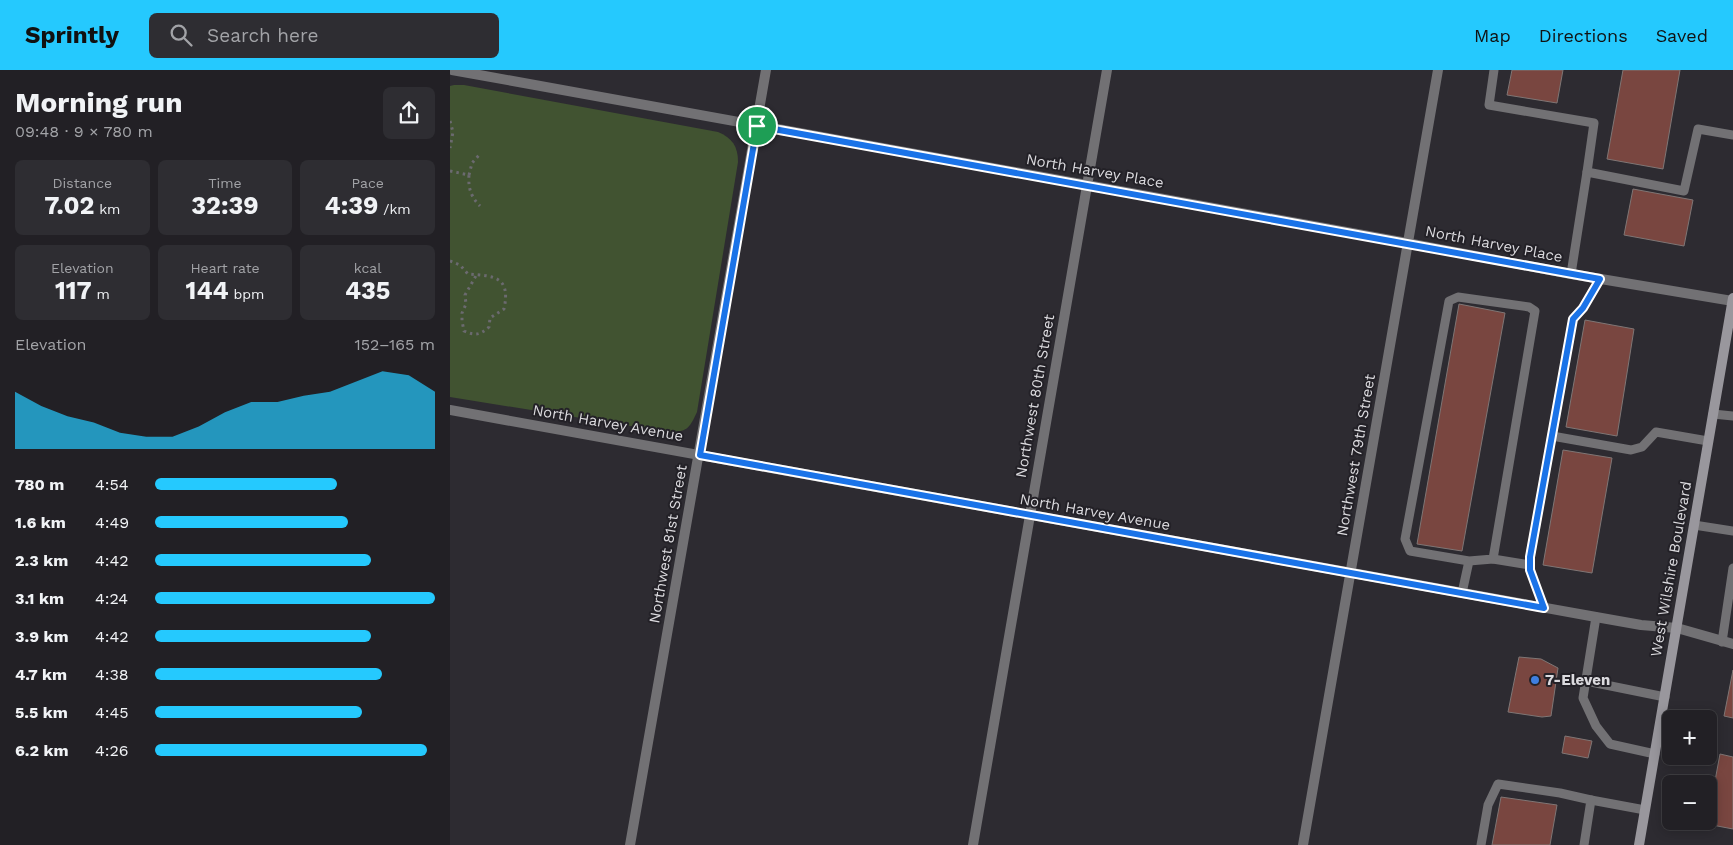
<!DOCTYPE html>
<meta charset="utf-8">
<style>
:root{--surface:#222025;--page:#2e2d32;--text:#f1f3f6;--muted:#a2a3a7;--line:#3f3e42;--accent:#25c9fe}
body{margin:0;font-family:"Work Sans",sans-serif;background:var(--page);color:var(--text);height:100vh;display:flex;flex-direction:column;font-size:19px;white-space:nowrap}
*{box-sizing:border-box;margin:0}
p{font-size:16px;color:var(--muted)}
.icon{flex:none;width:28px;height:28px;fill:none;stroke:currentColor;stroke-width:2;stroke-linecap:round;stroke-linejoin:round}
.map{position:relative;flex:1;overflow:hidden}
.panel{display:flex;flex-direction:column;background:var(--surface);width:450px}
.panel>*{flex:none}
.fabs{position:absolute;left:1212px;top:640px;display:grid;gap:10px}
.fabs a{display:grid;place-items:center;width:55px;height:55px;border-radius:8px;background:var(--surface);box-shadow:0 2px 12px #0003,0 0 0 1px var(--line);font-size:25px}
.pin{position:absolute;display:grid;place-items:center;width:42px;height:42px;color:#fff;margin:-21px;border:2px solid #fff;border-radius:50%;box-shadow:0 1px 5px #0007}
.round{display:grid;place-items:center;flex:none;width:52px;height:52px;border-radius:8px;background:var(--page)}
.head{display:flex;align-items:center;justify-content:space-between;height:85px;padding:0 15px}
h1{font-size:28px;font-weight:700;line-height:38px}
.figures{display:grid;grid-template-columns:repeat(3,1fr);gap:8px;height:85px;padding:5px 15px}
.figures div{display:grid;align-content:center;border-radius:8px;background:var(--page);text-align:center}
.figures b{font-size:25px;font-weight:700}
.figures small{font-size:14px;font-weight:400}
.figures p{font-size:14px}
.chart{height:140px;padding:10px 15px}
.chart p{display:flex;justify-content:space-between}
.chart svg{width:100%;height:90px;margin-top:5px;fill:var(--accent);opacity:.7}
ul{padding:0 15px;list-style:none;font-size:16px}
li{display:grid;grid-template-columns:80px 60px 1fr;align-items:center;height:38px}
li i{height:12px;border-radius:6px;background:var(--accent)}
header{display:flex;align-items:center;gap:30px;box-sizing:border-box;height:70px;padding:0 25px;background:var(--accent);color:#111}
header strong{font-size:24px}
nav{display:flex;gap:28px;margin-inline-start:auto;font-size:18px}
.search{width:350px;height:45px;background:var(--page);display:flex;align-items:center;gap:12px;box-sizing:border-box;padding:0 18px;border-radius:8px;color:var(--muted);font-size:19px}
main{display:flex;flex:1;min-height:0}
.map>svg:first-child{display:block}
.green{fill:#415331}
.building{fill:#794640;stroke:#7f7675}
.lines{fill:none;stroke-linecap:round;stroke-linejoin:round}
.path{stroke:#6b6a6f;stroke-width:3;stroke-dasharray:2.5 4;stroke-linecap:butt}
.service{stroke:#727174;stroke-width:9}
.minor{stroke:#727174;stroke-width:10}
.secondary{stroke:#99979d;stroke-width:10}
.route-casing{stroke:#fff;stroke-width:10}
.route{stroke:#1a73e8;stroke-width:6}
.shop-dot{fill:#3f7fe0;stroke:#232127;stroke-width:2}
.labels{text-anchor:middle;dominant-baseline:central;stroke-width:4;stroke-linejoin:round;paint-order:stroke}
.street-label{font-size:15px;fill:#dbdade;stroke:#232127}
.poi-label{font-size:15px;font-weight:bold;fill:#dbdade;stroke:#232127;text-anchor:start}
</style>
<header>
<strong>Sprintly</strong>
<div class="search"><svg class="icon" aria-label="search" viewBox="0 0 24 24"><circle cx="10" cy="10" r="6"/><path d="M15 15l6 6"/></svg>Search here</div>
<nav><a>Map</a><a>Directions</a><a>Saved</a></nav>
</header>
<main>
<section class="panel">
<div class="head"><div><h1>Morning run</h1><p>09:48 · 9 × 780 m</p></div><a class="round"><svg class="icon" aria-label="share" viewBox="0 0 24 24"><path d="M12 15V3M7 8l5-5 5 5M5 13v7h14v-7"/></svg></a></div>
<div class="figures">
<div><p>Distance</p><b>7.02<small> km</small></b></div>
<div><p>Time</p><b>32:39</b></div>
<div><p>Pace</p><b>4:39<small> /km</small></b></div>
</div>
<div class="figures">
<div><p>Elevation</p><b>117<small> m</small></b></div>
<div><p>Heart rate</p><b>144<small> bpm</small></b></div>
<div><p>kcal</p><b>435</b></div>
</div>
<div class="chart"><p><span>Elevation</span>152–165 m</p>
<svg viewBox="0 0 160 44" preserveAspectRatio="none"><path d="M0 44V16L10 23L20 28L30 31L40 36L50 38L60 38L70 33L80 26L90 21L100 21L110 18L120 16L130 11L140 6L150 8L160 16V44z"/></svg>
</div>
<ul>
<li><b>780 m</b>4:54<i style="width:65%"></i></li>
<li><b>1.6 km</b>4:49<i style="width:69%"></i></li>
<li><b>2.3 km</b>4:42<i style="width:77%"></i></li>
<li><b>3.1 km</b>4:24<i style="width:100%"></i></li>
<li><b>3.9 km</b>4:42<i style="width:77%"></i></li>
<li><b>4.7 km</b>4:38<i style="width:81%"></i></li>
<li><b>5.5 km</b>4:45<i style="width:74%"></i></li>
<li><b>6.2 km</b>4:26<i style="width:97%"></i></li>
</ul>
</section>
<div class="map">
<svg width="1283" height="775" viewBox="0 0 1283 775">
<rect width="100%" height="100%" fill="#2d2b31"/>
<path class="green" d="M 4,15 L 14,15 L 268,62 C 282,68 288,76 288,92 L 247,342 C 239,359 237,362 218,362 L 0,327 L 0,16 Z"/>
<g class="building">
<polygon points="1062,0 1113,0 1107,33 1057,25"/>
<polygon points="1173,0 1230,0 1213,99 1157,89"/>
<polygon points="1183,119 1243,130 1234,176 1174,165"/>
<polygon points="1009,234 1055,243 1012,481 967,474"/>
<polygon points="1135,250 1184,259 1167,366 1116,357"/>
<polygon points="1113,380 1162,388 1142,503 1093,495"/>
<polygon points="1069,587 1091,589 1108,598 1101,646 1092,647 1058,642"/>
<polygon points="1283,600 1283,648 1274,646"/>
<polygon points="1115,666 1142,671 1138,688 1112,683"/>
<polygon points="1270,684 1283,687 1283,759 1257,754"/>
<polygon points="1051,727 1107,735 1100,775 1042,775"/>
</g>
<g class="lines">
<g class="path">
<polyline points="0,51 3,62 0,78"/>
<path d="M 0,101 L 19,105 C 18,118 21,127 30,136"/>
<polyline points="19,105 22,93 30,84"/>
<path d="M 0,191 L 10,195 L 18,204 C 44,206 61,206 54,239 L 40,248 L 39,257 C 30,265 25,266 14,261 L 12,251 L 12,243 L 16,234 L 15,225 L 27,204"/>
</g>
<g class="service">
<polyline points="1044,0 1039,35 1144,53 1137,102"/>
<polyline points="1121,204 1137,102 1234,121 1248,59 1283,65"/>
<polyline points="1263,344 1283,346"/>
<polyline points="1102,366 1181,380 1192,377 1206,362 1258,371"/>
<polyline points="1244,455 1283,461"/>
<polyline points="1043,489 1080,495"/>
<polyline points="1012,523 1019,491 1043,489 1085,241 1079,237 1008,227 999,231 955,469 960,481 1019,491"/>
<polyline points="1094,538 1080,500 1080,487 1123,249 1133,238 1150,209"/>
<polyline points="1146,547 1133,628 1146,656 1160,674 1205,684"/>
<polyline points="1272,572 1283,498"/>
<polyline points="1136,611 1215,627"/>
<polyline points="1141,730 1195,740"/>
<polyline points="1031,775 1038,735 1048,714 1110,723 1141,730 1134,775"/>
</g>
<g class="minor">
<polyline points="2,0 957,173 1121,204 1283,231"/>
<polyline points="0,340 1146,547 1191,555 1227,558 1283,574"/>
<polyline points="180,775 316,0"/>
<polyline points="523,775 657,0"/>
<polyline points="853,775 988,0"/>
</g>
<polyline class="secondary" points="1189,775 1283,228"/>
</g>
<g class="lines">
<defs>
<polygon id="route" points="307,56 1150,209 1133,238 1123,249 1080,487 1080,500 1094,538 250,385"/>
</defs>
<use href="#route" class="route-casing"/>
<use href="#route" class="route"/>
</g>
<circle class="shop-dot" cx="1085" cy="610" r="5"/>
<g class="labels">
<g class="street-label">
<text transform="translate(645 101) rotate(10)">North Harvey Place</text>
<text transform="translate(1044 174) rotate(11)">North Harvey Place</text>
<text transform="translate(585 326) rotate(-80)">Northwest 80th Street</text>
<text transform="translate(158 353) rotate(10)">North Harvey Avenue</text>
<text transform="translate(906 385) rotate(-80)">Northwest 79th Street</text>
<text transform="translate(645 442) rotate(10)">North Harvey Avenue</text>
<text transform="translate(218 474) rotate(-80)">Northwest 81st Street</text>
<text transform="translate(1221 499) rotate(-80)">West Wilshire Boulevard</text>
</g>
<g class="poi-label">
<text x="1095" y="610">7-Eleven</text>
</g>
</g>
</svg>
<div class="fabs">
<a>+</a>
<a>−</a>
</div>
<div class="pin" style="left:307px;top:56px;background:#1e9e55"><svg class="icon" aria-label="arrive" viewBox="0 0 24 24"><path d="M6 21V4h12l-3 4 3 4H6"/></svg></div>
</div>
</main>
